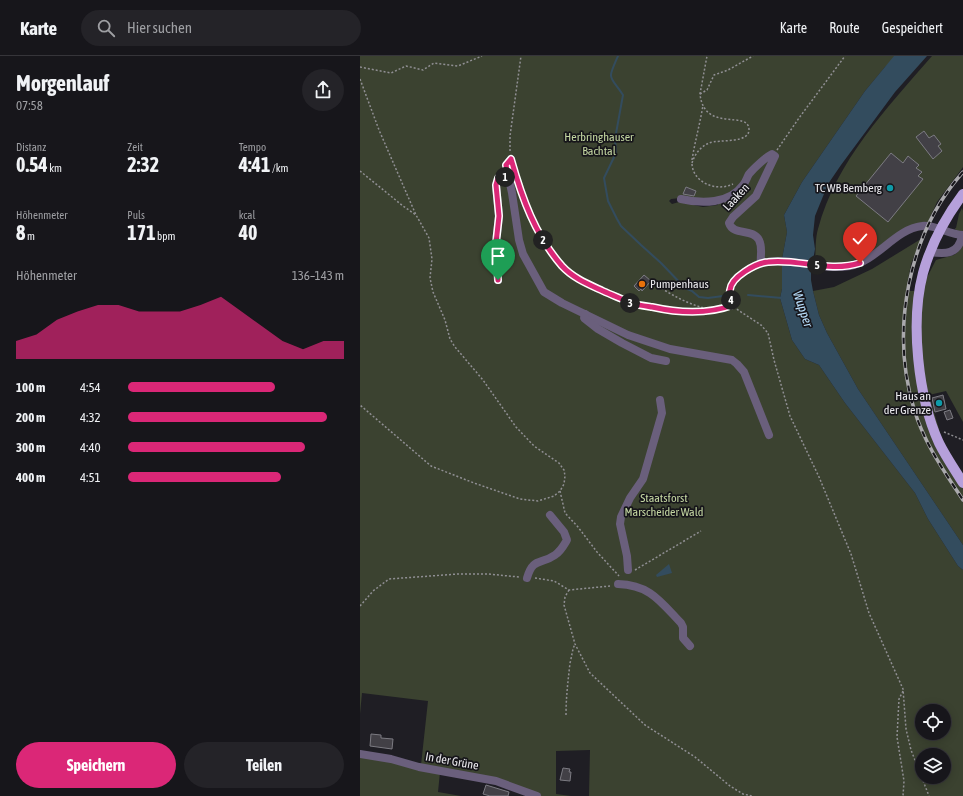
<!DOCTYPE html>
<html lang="de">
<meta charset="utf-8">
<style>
:root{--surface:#17161b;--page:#242328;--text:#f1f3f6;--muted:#9e9fa3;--line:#36353a;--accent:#db2777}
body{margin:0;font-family:"Asap Condensed",sans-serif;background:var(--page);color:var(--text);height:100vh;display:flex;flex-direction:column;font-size:15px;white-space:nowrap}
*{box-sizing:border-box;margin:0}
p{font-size:13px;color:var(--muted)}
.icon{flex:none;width:22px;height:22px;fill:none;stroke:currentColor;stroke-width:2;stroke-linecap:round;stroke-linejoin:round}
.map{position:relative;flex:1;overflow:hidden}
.details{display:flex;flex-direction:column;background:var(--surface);width:360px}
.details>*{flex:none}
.buttons{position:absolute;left:555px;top:648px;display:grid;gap:8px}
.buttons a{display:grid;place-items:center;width:36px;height:36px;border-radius:50%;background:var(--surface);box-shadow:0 2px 10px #0003,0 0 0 1px var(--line);font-size:20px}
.pin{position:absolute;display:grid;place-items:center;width:34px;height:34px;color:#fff;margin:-41px -17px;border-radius:50% 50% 50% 0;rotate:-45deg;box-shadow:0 0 4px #0007}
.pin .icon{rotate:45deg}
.km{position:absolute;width:20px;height:20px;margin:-10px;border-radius:50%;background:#222;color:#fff;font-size:11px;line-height:20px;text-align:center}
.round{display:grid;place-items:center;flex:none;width:42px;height:42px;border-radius:21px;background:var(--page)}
.head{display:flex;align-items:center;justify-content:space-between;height:68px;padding:0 16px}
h1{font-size:22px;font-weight:700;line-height:30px}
.stats{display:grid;grid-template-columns:repeat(3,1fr);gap:6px;height:68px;padding:4px 16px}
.stats div{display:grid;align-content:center}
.stats b{font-size:20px;font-weight:700}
.stats small{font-size:11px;font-weight:400}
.stats p{font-size:11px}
.chart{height:112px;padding:8px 16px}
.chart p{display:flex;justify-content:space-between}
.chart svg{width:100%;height:72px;margin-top:4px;fill:var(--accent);opacity:.7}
.button{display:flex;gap:8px;margin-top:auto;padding:8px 16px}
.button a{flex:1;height:46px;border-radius:24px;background:var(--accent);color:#fff;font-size:16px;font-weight:700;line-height:46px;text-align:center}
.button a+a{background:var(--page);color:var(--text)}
ul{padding:0 16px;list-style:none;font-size:13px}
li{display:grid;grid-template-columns:64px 48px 1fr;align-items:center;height:30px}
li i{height:10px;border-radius:5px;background:var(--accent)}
header{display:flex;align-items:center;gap:24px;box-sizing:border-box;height:56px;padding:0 20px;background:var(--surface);border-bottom:1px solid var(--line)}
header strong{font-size:19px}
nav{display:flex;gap:22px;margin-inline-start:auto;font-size:14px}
.search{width:280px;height:36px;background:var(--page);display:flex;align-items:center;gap:10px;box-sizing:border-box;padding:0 14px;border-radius:22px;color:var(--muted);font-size:15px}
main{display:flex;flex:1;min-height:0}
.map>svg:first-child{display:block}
.green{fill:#3b4230;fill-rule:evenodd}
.water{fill:#334c5e}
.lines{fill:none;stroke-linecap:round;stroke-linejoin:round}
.stream{stroke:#334c5e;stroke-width:2}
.building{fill:#424046;stroke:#7c7b82}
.path{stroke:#908f93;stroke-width:1.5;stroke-dasharray:2 2;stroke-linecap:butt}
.minor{stroke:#6a5f7c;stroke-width:8}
.major{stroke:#b6a0db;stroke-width:10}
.rail-casing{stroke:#aaa9ad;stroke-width:3.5}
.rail{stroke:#16151a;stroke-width:2;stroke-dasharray:6;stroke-linecap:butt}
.route-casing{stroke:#fff;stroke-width:8}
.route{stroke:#db2777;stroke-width:5}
.culture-dot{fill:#0f9aa8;stroke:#16151a;stroke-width:1.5}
.food-dot{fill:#e8710a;stroke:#16151a;stroke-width:1.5}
.labels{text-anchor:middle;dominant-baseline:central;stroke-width:3.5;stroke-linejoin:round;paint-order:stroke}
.park-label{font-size:12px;fill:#c4d7a2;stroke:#16151a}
.poi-label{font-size:12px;fill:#ecebef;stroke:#16151a;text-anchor:end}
.street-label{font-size:12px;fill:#ecebef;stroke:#16151a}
.water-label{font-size:13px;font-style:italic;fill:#bae1ff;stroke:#16151a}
</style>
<header>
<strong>Karte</strong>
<div class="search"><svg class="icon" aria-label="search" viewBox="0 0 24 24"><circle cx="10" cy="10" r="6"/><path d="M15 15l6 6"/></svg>Hier suchen</div>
<nav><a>Karte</a><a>Route</a><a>Gespeichert</a></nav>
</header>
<main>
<section class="details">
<div class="head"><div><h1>Morgenlauf</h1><p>07:58</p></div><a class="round"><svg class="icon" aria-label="share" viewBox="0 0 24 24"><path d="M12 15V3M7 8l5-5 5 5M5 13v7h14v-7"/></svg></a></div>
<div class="stats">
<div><p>Distanz</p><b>0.54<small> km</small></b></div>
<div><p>Zeit</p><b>2:32</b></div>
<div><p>Tempo</p><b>4:41<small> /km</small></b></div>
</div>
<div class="stats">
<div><p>Höhenmeter</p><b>8<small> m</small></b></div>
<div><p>Puls</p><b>171<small> bpm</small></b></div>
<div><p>kcal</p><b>40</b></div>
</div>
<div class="chart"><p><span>Höhenmeter</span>136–143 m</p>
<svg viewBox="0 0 160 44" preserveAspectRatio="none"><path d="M0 44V33L10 29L20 20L30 15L40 11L50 11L60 15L70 15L80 15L90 11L100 6L110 15L120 24L130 33L140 38L150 33L160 33V44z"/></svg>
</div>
<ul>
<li><b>100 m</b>4:54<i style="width:68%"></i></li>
<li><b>200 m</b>4:32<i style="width:92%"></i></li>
<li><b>300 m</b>4:40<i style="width:82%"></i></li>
<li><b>400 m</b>4:51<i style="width:71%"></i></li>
</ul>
<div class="button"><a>Speichern</a><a>Teilen</a></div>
</section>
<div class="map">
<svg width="603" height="740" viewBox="0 0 603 740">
<rect width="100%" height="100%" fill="#1f1e24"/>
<g class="green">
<path d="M 0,0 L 537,0 L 525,11 L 505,35 L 442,126 L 424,159 L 427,176 L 422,203 L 422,233 L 420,242 L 432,284 L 445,303 L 459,309 L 485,347 L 555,437 L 568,463 L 598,510 L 603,514 L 603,740 L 229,740 L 230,694 L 196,695 L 196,738 L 211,740 L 176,740 L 135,725 L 80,716 L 78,736 L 101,740 L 0,740 L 0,697 L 61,709 L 68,645 L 2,637 L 0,658 ZM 320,142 L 357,143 L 358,149 L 343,151 L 319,146 L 312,148 L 309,145 L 311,143 ZM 562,655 L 584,655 L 584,677 L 562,677 ZM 562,699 L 584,699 L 584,721 L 562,721 Z"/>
<path d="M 572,0 L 603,0 L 603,111 L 577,146 L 568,166 L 509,199 L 498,203 L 482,208 L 455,204 C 456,194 455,183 458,173 C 476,105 527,52 572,0 Z"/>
<polygon points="602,152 603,155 603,177 596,175 595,172 596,172 599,158"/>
<polygon points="561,183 551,208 546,235 560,235 576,204 594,199 598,196 603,185 603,366 586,335 569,339 583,387 603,419 603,489 498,333 467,277 459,259 453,235 474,231 512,213"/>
</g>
<g class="water">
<polygon points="534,0 567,0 535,36 481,109 468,128 455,160 453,179 455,193 451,216 451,224 453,235 459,259 467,277 498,333 603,489 603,514 598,510 568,463 555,437 485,347 459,309 445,303 432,284 420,242 422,233 422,203 427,176 424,159 442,126 505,35"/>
<polygon points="309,508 312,517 297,521 296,519"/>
</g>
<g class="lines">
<g class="stream">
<path d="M 258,0 C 247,25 249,18 263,39 L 255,83 L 256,97 L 244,122 L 248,145 L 257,163 L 261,170 L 281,189 L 301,207 L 325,232 L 332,235 L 339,241 L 348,242 L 363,240"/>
<polyline points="388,239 422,242"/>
</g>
</g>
<g class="building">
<polygon points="564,75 569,82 574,79 581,88 578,90 582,95 573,103 556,81"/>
<polygon points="531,97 543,107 548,100 559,109 556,112 562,116 558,120 563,123 528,166 496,140"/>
<polygon points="326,131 336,135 334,140 323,138"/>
<polygon points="284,219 291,225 282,235 281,233 279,235 274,230"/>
<polygon points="583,339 586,353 575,356 572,342"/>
<polygon points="590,354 593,362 587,364 584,356"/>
<polygon points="11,678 21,679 21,682 33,683 32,693 10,690"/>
<polygon points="203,712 210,713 209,716 211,716 210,725 200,724"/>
<polygon points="126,729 149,736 148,740 130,740 123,738"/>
</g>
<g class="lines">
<g class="path">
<polyline points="0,11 31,17 46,10 63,14 74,7 98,10 122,0"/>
<polyline points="0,23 19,74 56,159 69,182 72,203 70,222 73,236 85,264 90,283 95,291 123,324 156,371 174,390 199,407 204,414 205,420 204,428 200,435 194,440 178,445 160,443 114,427 71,410 0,349"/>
<polyline points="340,38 347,34 354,19 368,14 393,0"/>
<polyline points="417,94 439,62 485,0"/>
<polyline points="150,95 150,80 161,0"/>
<path d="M 332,104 C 335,85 340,68 343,49"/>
<path d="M 332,107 C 335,98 340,91 349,87 C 359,83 390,88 389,73 C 388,54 344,77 340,38 L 347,0"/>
<path d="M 332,108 C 333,127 357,136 373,128"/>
<polyline points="0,115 43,150 56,159"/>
<polyline points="158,124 175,171 184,185 202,209 216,222 272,248 302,254 345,256 363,253 373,249"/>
<polyline points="394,211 374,224 370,233 370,242 373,249 378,254 401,269 408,277 414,304 430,360 459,421 491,498 509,557 543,633 546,673 551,694 569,740"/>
<path d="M 295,228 C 313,240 331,250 353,254"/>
<polyline points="584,376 603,384"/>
<polyline points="200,435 205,457 218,471 237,496 259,520"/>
<polyline points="275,514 341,475"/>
<polyline points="175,522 194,525 209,534 250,530"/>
<polyline points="209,534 205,541 204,549 215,588 230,617 285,669 335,701 370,730 383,738 392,740"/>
<polyline points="0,550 13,535 29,523 98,518 128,518 159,521"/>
<polyline points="543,635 539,643 537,681 544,725 543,740"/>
<path d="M 206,659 C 206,641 208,625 210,607 C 212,600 212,594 215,588"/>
</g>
<g class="minor">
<polyline points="151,103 146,109 152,137 159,184 163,198 184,236 202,247 268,279 310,293 372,304 377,308 384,316 409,379"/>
<path d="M 321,143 C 342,148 369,148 383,129 C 386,126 387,121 389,118 C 394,112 406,101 412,98 L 415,100 L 396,140 L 373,161 L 369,167 C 373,180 393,172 399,184 C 403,192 400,199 401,207 C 430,200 460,215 490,210 C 517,205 535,173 562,170 C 575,168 589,179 603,179"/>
<path d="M 570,196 C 585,198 598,199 602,180"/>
<polyline points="138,224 136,187 139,160 136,129 138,122 149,120"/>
<polyline points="225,258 224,262 238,273 262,287 291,302 306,305"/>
<polyline points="268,514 267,500 260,468 261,461 270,442 283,423 302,357 300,344"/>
<path d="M 167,522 C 173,501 181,509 195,499 C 201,495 204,489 207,484 L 204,476 L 190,459"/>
<path d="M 258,528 C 290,529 300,545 321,567 L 323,571 L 323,582 L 330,590"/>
<polyline points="0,698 31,703 59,711 136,725 177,740"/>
</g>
<path class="major" d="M 603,138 C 585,162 571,188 563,217 C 550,266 558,341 579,387 C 586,401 595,414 603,427"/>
<defs>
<path id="rail" d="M 603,116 C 548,178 530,274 554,353 C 564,387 584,415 603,444"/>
</defs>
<use href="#rail" class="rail-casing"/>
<use href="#rail" class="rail"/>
</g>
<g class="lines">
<defs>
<path id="route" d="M 138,224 L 136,187 L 139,160 L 136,129 L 138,122 L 148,120 L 146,109 L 151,103 C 162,142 175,179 202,210 C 213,222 228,228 243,235 C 252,239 262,243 271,247 C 277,249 285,250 292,251 C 319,257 346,259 373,249 C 371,244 369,239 370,234 C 371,221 396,207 408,206 C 438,202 468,217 500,207"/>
</defs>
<use href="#route" class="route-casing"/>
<use href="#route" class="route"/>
</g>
<g class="culture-dot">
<circle cx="530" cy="132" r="4"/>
<circle cx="579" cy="347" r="4"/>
</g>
<circle class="food-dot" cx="282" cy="228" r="4"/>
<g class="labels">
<g class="park-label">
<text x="239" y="81">Herbringhauser<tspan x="239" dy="14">Bachtal</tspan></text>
<text x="304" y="442">Staatsforst<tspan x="304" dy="14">Marscheider Wald</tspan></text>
</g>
<g class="poi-label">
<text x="522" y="132">TC WB Bemberg</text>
<text x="290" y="228" text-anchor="start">Pumpenhaus</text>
<text x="571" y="340">Haus an<tspan x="571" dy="14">der Grenze</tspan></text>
</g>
<g class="street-label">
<text transform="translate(376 141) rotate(-47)">Laaken</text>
<text transform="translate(92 705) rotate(10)">In der Grüne</text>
</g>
<g class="water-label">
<text transform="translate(443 253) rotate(71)">Wupper</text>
</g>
</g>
</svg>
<div class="buttons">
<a><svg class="icon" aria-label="locate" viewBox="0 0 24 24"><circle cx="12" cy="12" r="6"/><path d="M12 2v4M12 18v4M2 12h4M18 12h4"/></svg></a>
<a><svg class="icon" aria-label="layers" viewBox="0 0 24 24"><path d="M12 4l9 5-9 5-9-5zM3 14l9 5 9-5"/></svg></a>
</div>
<div class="pin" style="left:138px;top:224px;background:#1e9e55"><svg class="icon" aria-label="arrive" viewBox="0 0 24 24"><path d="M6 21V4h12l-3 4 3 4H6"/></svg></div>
<div class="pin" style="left:500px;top:207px;background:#d93025"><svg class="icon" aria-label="check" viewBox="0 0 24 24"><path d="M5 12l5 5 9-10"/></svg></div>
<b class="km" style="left:145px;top:121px">1</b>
<b class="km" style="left:183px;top:184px">2</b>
<b class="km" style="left:270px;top:247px">3</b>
<b class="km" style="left:371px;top:244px">4</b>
<b class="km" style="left:457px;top:209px">5</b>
</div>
</main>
